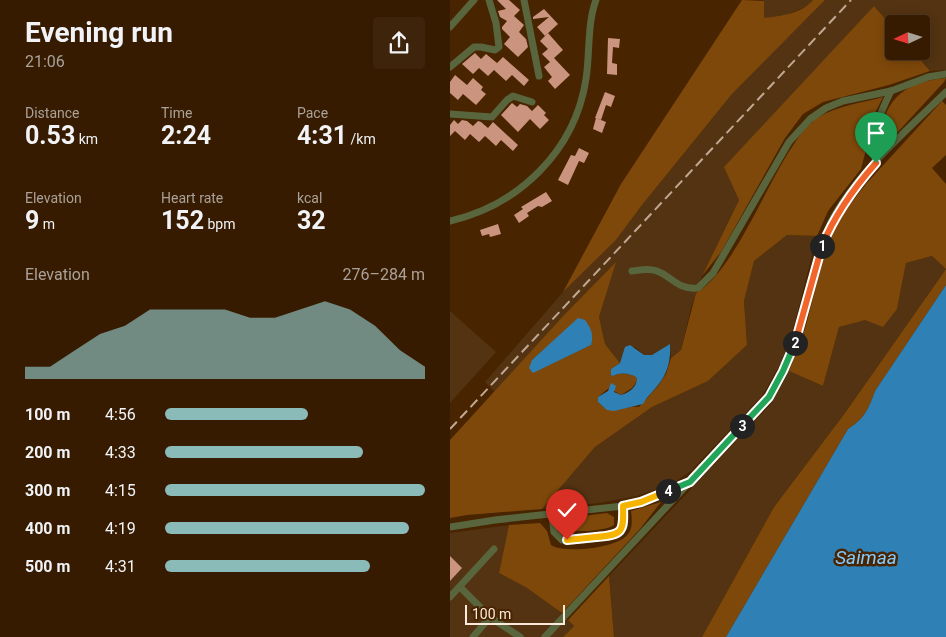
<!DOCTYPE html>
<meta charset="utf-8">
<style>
:root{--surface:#361b00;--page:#3d240a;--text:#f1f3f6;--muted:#aaa199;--line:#503922;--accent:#8bbbb9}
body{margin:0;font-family:Roboto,sans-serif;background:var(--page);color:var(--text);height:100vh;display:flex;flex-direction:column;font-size:19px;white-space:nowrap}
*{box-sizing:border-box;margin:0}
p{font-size:16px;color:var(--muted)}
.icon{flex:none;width:28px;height:28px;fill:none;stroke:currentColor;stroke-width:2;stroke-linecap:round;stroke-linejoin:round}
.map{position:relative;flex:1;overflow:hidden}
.side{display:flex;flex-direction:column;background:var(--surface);width:450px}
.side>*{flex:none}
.needle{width:32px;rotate:266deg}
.buttons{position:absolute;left:435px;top:15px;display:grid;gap:10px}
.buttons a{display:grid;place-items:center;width:45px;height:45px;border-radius:5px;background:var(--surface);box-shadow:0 2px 12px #0003,0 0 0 1px var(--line);font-size:25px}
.scale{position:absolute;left:15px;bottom:12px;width:100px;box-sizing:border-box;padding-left:5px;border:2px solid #fdeadb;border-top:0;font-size:14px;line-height:18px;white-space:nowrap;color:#fdeadb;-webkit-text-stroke:4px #482400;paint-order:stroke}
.pin{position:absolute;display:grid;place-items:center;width:42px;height:42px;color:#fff;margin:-51px -21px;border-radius:50% 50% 50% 0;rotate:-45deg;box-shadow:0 0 5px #0007}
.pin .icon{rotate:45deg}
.km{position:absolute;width:25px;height:25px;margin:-12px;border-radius:50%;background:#222;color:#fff;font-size:14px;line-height:25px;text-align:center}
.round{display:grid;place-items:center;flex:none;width:52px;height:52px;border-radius:5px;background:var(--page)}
.overview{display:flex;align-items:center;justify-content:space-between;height:85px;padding:0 25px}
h1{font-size:28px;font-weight:700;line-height:38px}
.stats{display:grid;grid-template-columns:repeat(3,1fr);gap:8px;height:85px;padding:5px 25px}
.stats div{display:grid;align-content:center}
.stats b{font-size:25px;font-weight:700}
.stats small{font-size:14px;font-weight:400}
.stats p{font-size:14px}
.chart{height:140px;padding:10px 25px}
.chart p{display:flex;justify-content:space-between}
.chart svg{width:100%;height:90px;margin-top:5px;fill:var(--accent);opacity:.7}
ul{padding:0 25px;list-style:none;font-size:16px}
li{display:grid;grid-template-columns:80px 60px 1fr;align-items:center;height:38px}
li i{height:12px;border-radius:6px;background:var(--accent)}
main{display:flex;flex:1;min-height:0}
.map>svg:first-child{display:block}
.built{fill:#533311}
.green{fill:#7e480a;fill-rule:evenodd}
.water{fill:#2f80b5}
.building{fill:#ca947f}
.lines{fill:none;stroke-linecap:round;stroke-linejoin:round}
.minor{stroke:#59653c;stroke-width:7}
.rail{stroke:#c0a892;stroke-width:2;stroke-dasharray:10 5;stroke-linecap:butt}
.split-1-casing{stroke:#fff;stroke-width:10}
.split-2-casing{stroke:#fff;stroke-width:10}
.split-3-casing{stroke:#fff;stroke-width:10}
.split-4-casing{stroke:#fff;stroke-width:10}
.split-5-casing{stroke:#fff;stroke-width:10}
.split-6-casing{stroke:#fff;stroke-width:10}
.split-1{stroke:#f0652b;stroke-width:6}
.split-2{stroke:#f0652b;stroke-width:6}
.split-3{stroke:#22a559;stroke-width:6}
.split-4{stroke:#22a559;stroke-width:6}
.split-5{stroke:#f5b400;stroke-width:6}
.split-6{stroke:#f5b400;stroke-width:6}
.labels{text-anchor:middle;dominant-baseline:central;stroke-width:5;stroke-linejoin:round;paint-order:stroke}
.water-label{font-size:19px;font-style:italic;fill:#84cafe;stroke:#482400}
</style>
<main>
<section class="side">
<div class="overview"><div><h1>Evening run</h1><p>21:06</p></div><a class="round"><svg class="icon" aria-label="share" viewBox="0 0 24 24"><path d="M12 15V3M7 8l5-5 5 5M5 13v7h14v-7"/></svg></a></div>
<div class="stats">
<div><p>Distance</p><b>0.53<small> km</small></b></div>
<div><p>Time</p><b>2:24</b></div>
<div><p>Pace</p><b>4:31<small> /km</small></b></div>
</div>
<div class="stats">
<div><p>Elevation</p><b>9<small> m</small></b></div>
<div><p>Heart rate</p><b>152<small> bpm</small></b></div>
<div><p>kcal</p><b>32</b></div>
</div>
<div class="chart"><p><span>Elevation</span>276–284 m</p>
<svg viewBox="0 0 160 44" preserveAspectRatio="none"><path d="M0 44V38L10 38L20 30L30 22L40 18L50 10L60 10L70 10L80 10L90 14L100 14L110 10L120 6L130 10L140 18L150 30L160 38V44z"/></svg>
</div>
<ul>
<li><b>100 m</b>4:56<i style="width:55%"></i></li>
<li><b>200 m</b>4:33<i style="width:76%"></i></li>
<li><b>300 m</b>4:15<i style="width:100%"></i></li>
<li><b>400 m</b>4:19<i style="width:94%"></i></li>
<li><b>500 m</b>4:31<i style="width:79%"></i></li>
</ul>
</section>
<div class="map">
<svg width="496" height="637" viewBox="0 0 496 637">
<rect width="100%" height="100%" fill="#482400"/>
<g class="built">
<polygon points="312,0 363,0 358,6 334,16 314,19 314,1"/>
<polygon points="375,0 496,0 496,70 480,71 463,51 471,51 471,24 444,24 444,29 424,6 289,200 252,276 241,308 231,350 221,358 220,344 202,355 194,355 185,347 172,357 170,363 155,344 149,317 165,263 114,315 45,392 35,382 113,292 166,240 192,205 282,94"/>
<polygon points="337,235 367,236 345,322 333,359 312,396 241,471 223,483 187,496 149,503 92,509 145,447 202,407 258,381 297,345 294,301 304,261"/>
<polygon points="482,256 496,269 395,413 324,507 252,637 164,637 159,576 320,405 339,371 373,386 389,327 447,309 456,263"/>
<polygon points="0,311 46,352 0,403"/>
<polygon points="59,525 49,573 77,588 107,609 124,626 113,637 0,637 0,533"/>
</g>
<g class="green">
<path d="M 292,0 L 314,1 L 314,18 C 331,16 351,14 363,0 L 375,0 L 282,94 L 192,205 L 166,240 L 113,292 L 171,184 Z"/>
<polygon points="424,6 444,29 444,51 463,51 480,71 439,85 373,102 353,114 335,138 271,252 252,276 289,200 274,167"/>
<path d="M 496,78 L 494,82 L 433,148 L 427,148 C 434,102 448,83 496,78 Z"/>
<path d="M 433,97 L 426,111 L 411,169 L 378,211 L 367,236 L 337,235 L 304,261 L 294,301 L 297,345 L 258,381 L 202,407 L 145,447 L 92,509 L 17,515 L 0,518 L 0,440 L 114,315 L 166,262 L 149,317 L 155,344 L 170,363 L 161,369 L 163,376 C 170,372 181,373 187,378 L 187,381 L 182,388 L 171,395 L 159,388 L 148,397 L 148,402 C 163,417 171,405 189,407 L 208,386 L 216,374 L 221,358 L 231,350 L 246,293 C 284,271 316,185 342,147 C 349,136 357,125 367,118 C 386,106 411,103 433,97 ZM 116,330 L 141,345 L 92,368 L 82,360 Z"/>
<path d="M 492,101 L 496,105 L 496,155 L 482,168 L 496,184 L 496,285 L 425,391 C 418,410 415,418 398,429 L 276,637 L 252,637 L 324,507 L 395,413 L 496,269 L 482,256 L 456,263 L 447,309 L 433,327 L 415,320 L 389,327 L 373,386 L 339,371 L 355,329 L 375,252 L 383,229 L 395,211 L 416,184 Z"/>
<path d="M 211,502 L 190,529 L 112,613 L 77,588 L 49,573 L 59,525 L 90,523 L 97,531 L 101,545 C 114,554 169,548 178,534 C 183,528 182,519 181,511 Z"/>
<path d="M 157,513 L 164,517 L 164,525 C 156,531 121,534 113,527 L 116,520 L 125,517 Z"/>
<polygon points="159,576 164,637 113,637 124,626 118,620"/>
</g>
<g class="water">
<path d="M 496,285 L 496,637 L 276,637 L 398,429 C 415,418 418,410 425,391 Z"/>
<path d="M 128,318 L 135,320 C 141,328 144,335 141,345 L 83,373 L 79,368 L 82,360 Z"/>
<path d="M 220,344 C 221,359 218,373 208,385 C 203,392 197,396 193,404 L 164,411 L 157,410 L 148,402 L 148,397 L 158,391 L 161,383 L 166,386 L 164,392 L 171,395 C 179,393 187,387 187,378 C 181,373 170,372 163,376 L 161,375 L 161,369 L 170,363 L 175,347 L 180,345 L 194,355 L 202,355 Z"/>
</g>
<g class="building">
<polygon points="47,0 59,0 70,10 64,16 74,25 69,32 76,39 78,47 68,57 54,44 60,37 52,29 52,27 57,21 50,17 48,11 56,9"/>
<polygon points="94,9 108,24 95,36 87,27 99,17 83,19 83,17"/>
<polygon points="98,33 113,50 104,58 120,75 105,89 98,81 102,77 94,67 100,62 92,54 98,49 90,41"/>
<polygon points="158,38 170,39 169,48 163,47 162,63 167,64 167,75 157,74"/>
<polygon points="25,53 31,59 36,54 47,63 53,57 79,80 74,86 62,75 56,81 44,70 38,76 29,68 23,74 12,64"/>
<polygon points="5,75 17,85 23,78 33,87 31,90 36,94 26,105 13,94 8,100 0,93 0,82"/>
<polygon points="155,92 165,96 161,107 156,105 151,120 145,118"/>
<polygon points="62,103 67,107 70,104 77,106 82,111 88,105 96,113 94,115 99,120 90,129 80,119 68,132 51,115"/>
<polygon points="146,118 156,122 152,133 143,129"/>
<polygon points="4,120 8,124 12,120 17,121 23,126 28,121 31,122 38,128 43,122 68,145 63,151 51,140 46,146 35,136 29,142 20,134 15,140 5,131 0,136 0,125"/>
<polygon points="129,148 139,153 134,163 129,161 118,185 108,180 121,155 125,156"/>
<polygon points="96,192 102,201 92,207 88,206 77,213 79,216 69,223 64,215 73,209 71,207"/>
<polygon points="48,224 51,234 40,237 39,234 32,236 30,230"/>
<polygon points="0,556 12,568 0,581"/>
</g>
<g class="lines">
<g class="minor">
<polyline points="74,0 89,76"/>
<polyline points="0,27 24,0"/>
<polyline points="0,67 24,47 31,47 45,50 49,47 46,23 39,0"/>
<polyline points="0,114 42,117 57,100 63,96 82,102"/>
<path d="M 426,163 C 419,138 430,113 441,91"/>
<path d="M 0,221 C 69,205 125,151 136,79 C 140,54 137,24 146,0"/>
<path d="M 182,271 C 191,270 198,268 207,271 C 223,277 227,290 248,288 L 263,273 L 339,142 L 360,119 L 376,108 L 393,101 L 441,91 L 478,77 L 496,74"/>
<path d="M 102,515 L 104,532 L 112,540 C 123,542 171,538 174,526 C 175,520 173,512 173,506"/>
<polyline points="0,527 45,520 173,506 191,502 237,484"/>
<polyline points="10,587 40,617 70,637"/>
<polyline points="0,597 44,549"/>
<polyline points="23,637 40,617"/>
<path d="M 95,637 L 319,397 C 328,380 337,364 344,346 C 359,306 362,261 381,222 C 405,175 458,129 496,92"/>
</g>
<polyline class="rail" points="0,429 401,0"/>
</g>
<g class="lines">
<defs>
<path id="split-1" d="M 372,246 C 385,214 403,189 426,163"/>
<polyline id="split-2" points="345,343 372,246"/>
<polyline id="split-3" points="292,426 319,397 333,371 345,343"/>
<polyline id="split-4" points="218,491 240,482 292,426"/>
<path id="split-5" d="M 146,537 C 173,535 174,532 173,506 L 191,502 L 218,491"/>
<polyline id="split-6" points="117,540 146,537"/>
</defs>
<use href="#split-1" class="split-1-casing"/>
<use href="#split-2" class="split-2-casing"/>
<use href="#split-3" class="split-3-casing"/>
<use href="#split-4" class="split-4-casing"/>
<use href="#split-5" class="split-5-casing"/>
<use href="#split-6" class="split-6-casing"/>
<use href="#split-1" class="split-1"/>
<use href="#split-2" class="split-2"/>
<use href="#split-3" class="split-3"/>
<use href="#split-4" class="split-4"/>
<use href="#split-5" class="split-5"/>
<use href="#split-6" class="split-6"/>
</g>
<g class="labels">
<g class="water-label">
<text x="416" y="557">Saimaa</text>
</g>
</g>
</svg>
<div class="buttons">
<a><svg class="needle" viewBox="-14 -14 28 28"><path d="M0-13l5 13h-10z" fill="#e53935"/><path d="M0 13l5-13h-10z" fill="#aaa199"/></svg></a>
</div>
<div class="scale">100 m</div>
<div class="pin" style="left:426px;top:163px;background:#1e9e55"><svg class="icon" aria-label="arrive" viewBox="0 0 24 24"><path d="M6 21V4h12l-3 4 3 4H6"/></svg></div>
<div class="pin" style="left:117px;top:540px;background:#d93025"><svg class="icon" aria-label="check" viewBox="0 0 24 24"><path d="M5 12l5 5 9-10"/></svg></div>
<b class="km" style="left:372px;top:246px">1</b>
<b class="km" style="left:345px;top:343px">2</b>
<b class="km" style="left:292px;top:426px">3</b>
<b class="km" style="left:218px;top:491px">4</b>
</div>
</main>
